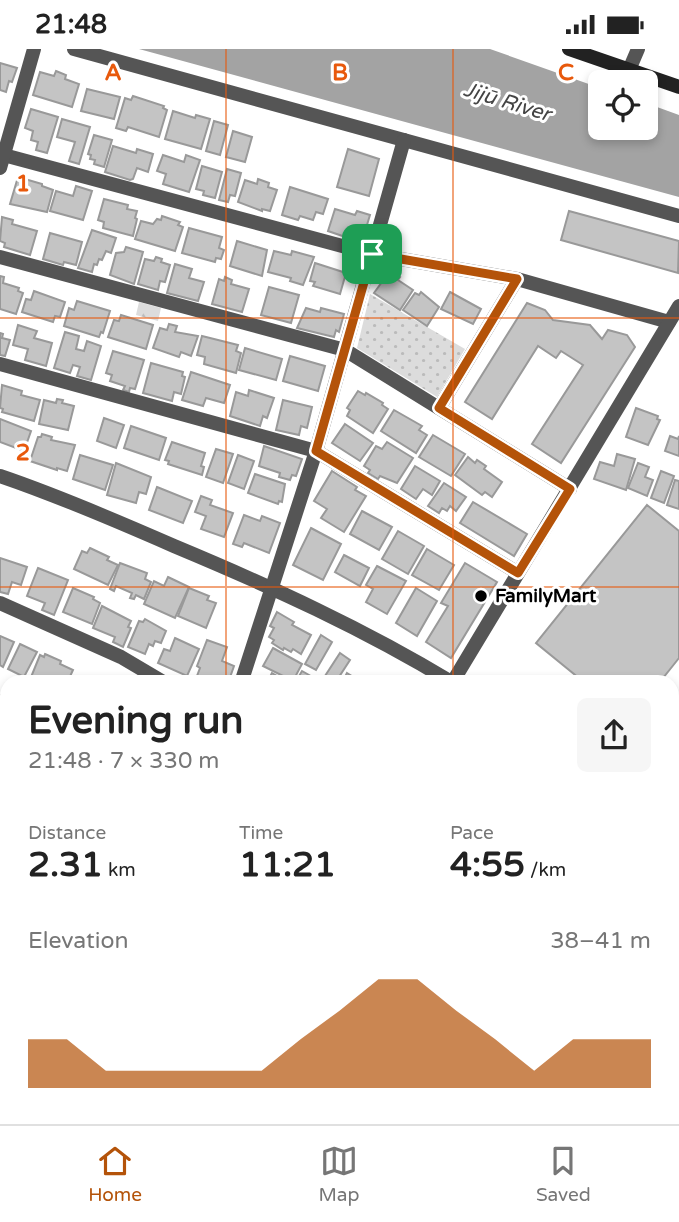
<!DOCTYPE html>
<meta charset="utf-8">
<style>
:root{--surface:#fff;--page:#f6f6f6;--text:#222;--muted:#767676;--line:#e0e0e0;--accent:#b45309}
body{margin:0;font-family:"Varela Round",sans-serif;background:var(--page);color:var(--text);height:100vh;display:flex;flex-direction:column;font-size:26px;white-space:nowrap}
*{box-sizing:border-box;margin:0}
p{font-size:23px;color:var(--muted)}
.icon{flex:none;width:38px;height:38px;fill:none;stroke:currentColor;stroke-width:2;stroke-linecap:round;stroke-linejoin:round}
.map{position:relative;flex:1;overflow:hidden}
.drawer{position:absolute;left:0px;top:626px;width:679px;height:450px;display:flex;flex-direction:column;background:var(--surface);border-radius:21px 21px 0 0;box-shadow:0 4px 10px #0003}
.drawer>*{flex:none}
.tools{position:absolute;left:588px;top:21px;display:grid;gap:14px}
.tools a{display:grid;place-items:center;width:70px;height:70px;border-radius:10px;background:var(--surface);box-shadow:0 4px 10px #0003;font-size:35px}
.pin{position:absolute;display:grid;place-items:center;width:60px;height:60px;color:#fff;margin:-30px;border-radius:14px;box-shadow:0 4px 10px #0006}
.round{display:grid;place-items:center;flex:none;width:74px;height:74px;border-radius:10px;background:var(--page)}
.head{display:flex;align-items:center;justify-content:space-between;height:119px;padding:0 28px}
h1{font-size:38px;font-weight:700;line-height:52px}
.figures{display:grid;grid-template-columns:repeat(3,1fr);gap:10px;height:119px;padding:7px 28px}
.figures div{display:grid;align-content:center}
.figures b{font-size:35px;font-weight:700}
.figures small{font-size:19px;font-weight:400}
.figures p{font-size:19px}
.chart{height:196px;padding:14px 28px}
.chart p{display:flex;justify-content:space-between}
.chart svg{width:100%;height:126px;margin-top:7px;fill:var(--accent);opacity:.7}
.status{display:flex;justify-content:space-between;align-items:center;height:49px;padding:0 35px;background:var(--surface);direction:ltr}
.status svg{height:19px;fill:currentColor}
.tab-bar{display:flex;justify-content:space-around;align-items:center;height:98px;border-top:2px solid var(--line);background:var(--surface);font-size:19px;color:var(--muted)}
.tab-bar a{display:grid;justify-items:center;gap:4px}
.tab-bar .selected{color:var(--accent)}
.map>svg:first-child{display:block}
.forest{fill:url(#forest-firs)}
.park{fill:url(#park-dots)}
.water{fill:#a3a3a3}
.building{fill:#c4c4c4;stroke:#999;stroke-width:2}
.lines{fill:none;stroke-linecap:round;stroke-linejoin:round}
.street{stroke:#555;stroke-width:14}
.secondary{stroke:#222;stroke-width:14}
.highway{stroke:#000;stroke-width:21}
.route-casing{stroke:#fff;stroke-width:14}
.route{stroke:#b45309;stroke-width:9}
.grid{fill:none;stroke:#e8590c;stroke-width:2;stroke-opacity:0.55}
.poi-dot{fill:#000;stroke:#fff;stroke-width:2.5}
.labels{text-anchor:middle;dominant-baseline:central;stroke-width:6;stroke-linejoin:round;paint-order:stroke}
.poi-label{font-size:19px;font-weight:bold;fill:#000;stroke:#fff;text-anchor:start}
.water-label{font-size:21px;font-style:italic;fill:#444;stroke:#fff}
.grid-label{font-size:23px;text-anchor:middle;font-weight:bold;fill:#e8590c;stroke:#fff;stroke-width:6;stroke-linejoin:round;paint-order:stroke}
</style>
<div class="status"><b>21:48</b><svg viewBox="0 0 49 12"><path d="M0 12V9h3v3zM5 12V6h3v6zM10 12V3h3v9zM15 12V0h3v12zM26 1h20v11H26zM47 4h2v5h-2z"/></svg></div>
<div class="map">
<svg width="679" height="1075" viewBox="0 0 679 1075">
<defs>
<pattern id="forest-firs" width="22" height="20" patternUnits="userSpaceOnUse" patternTransform="scale(1.75)"><rect width="22" height="20" fill="#dcdcdc"/><path d="M5 1l3.5 6h-7zM16 11l3.5 6h-7z" fill="#bbb"/></pattern>
<pattern id="park-dots" width="8" height="8" patternUnits="userSpaceOnUse" patternTransform="scale(1.75)"><rect width="8" height="8" fill="#dcdcdc"/><path d="M2 2h.1M6 6h.1" fill="none" stroke="#bbb" stroke-width="1.8" stroke-linecap="round"/></pattern>
</defs>
<rect width="100%" height="100%" fill="#fff"/>
<polygon class="forest" points="139,253 161,259 158,272 136,266"/>
<polygon class="park" points="370,245 465,300 437,348 357,299"/>
<g class="water">
<polygon points="139,0 490,0 600,39 600,79 646,79 646,54 679,66 679,148"/>
<polygon points="0,996 7,999 7,1057 0,1053"/>
<polygon points="29,1069 130,1069 138,1075 39,1075"/>
</g>
<g class="building">
<polygon points="0,14 17,19 12,33 9,32 6,43 0,41"/>
<polygon points="56,22 66,26 65,30 79,35 72,58 33,46 40,23 54,27"/>
<polygon points="87,40 120,48 114,70 81,62"/>
<polygon points="133,47 164,57 163,59 167,61 159,88 128,78 126,82 116,79 125,49 131,51"/>
<polygon points="31,60 58,68 47,104 36,101 38,93 31,91 33,82 25,79"/>
<polygon points="173,62 195,69 196,66 210,70 201,100 165,90"/>
<polygon points="62,70 90,78 79,115 69,112 75,93 57,88"/>
<polygon points="214,72 228,76 220,106 206,102"/>
<polygon points="233,82 252,88 245,113 226,108"/>
<polygon points="94,86 112,91 104,118 94,115 95,111 90,110 91,106 88,105"/>
<polygon points="113,97 136,104 137,100 153,105 148,123 137,119 133,130 130,131 105,123"/>
<polygon points="348,100 379,110 369,147 337,138"/>
<polygon points="163,106 184,113 186,106 200,111 189,143 163,135 166,125 157,122"/>
<polygon points="202,117 222,123 215,149 203,146 204,142 196,140"/>
<polygon points="227,120 241,124 235,147 230,146 228,153 219,151"/>
<polygon points="18,128 42,135 42,137 53,141 47,163 10,155"/>
<polygon points="258,130 269,134 268,138 277,141 270,162 262,160 262,162 238,153 245,131 257,135"/>
<polygon points="76,137 92,142 83,171 50,162 56,142 73,147"/>
<polygon points="290,138 328,150 323,165 316,163 313,171 300,167 298,171 282,166"/>
<polygon points="104,150 128,156 127,160 137,162 135,169 137,170 133,187 103,179 104,173 98,171"/>
<polygon points="335,160 355,166 357,162 370,166 363,189 359,187 357,192 328,182"/>
<polygon points="569,162 679,192 678,224 561,191"/>
<polygon points="162,167 180,173 178,176 183,178 175,202 135,190 141,172 153,175 157,170 161,171"/>
<polygon points="2,168 13,171 12,175 37,182 30,206 4,198 5,194 0,192"/>
<polygon points="189,179 222,188 219,199 224,201 221,210 216,209 215,213 182,204"/>
<polygon points="92,181 116,189 111,204 106,202 102,211 99,210 97,216 94,215 92,223 78,219"/>
<polygon points="50,184 82,193 76,216 64,213 63,216 43,210"/>
<polygon points="237,192 267,201 262,227 230,217"/>
<polygon points="126,198 143,203 134,235 110,226 116,204 124,203"/>
<polygon points="274,202 291,206 292,202 314,208 303,236 290,232 291,229 268,223"/>
<polygon points="156,208 162,210 161,213 170,216 165,233 160,232 158,241 138,235 145,210 154,212"/>
<polygon points="315,214 346,224 340,245 313,237 315,233 310,232"/>
<polygon points="175,215 192,220 189,229 204,233 198,252 167,244"/>
<polygon points="390,222 400,228 398,231 413,241 400,261 374,244"/>
<polygon points="0,227 4,228 3,234 19,239 18,242 23,244 16,265 0,260"/>
<polygon points="225,228 232,231 231,235 249,240 242,263 212,255 219,230 224,232"/>
<polygon points="269,238 299,246 291,274 261,266"/>
<polygon points="34,242 65,253 60,268 55,267 53,273 22,263 26,250 31,251"/>
<polygon points="421,243 439,258 427,277 403,261 415,244 419,246"/>
<polygon points="450,243 481,260 473,275 441,260"/>
<polygon points="77,252 110,262 103,284 101,283 99,288 64,277 69,259 74,261"/>
<polygon points="527,254 545,261 553,271 590,276 602,290 608,281 627,286 635,298 561,414 532,395 583,316 561,302 556,309 538,297 492,370 465,353"/>
<polygon points="306,259 320,263 321,259 344,265 339,283 336,281 334,288 297,279"/>
<polygon points="121,266 153,276 146,300 108,288 114,271 119,272"/>
<polygon points="169,275 177,277 175,283 198,287 191,307 181,303 179,308 153,299 160,279 167,281"/>
<polygon points="18,276 37,282 34,289 52,294 46,317 25,311 28,300 13,296"/>
<polygon points="65,283 79,287 76,300 84,302 87,292 101,297 91,331 77,327 80,318 73,316 70,324 54,319"/>
<polygon points="0,284 3,285 2,289 10,291 5,307 0,306"/>
<polygon points="202,287 238,296 236,302 241,304 236,324 204,315 205,308 197,306"/>
<polygon points="245,299 282,310 276,331 239,321"/>
<polygon points="113,302 144,311 135,340 130,339 129,343 123,341 125,337 110,332 112,326 106,324"/>
<polygon points="290,307 325,317 318,342 283,332"/>
<polygon points="151,314 183,323 182,327 185,328 181,345 174,343 172,352 143,344"/>
<polygon points="191,323 230,336 224,354 206,349 203,357 182,351"/>
<polygon points="2,336 22,342 21,346 40,351 34,372 2,363 3,360 0,359"/>
<polygon points="249,341 274,349 267,369 263,367 260,377 230,367 236,343 248,347"/>
<polygon points="358,342 365,346 366,344 383,354 382,356 388,360 373,384 347,367 350,361 347,359"/>
<polygon points="57,350 63,351 62,354 74,357 68,381 39,375 44,351 56,354"/>
<polygon points="283,351 312,358 307,379 301,377 299,386 276,381"/>
<polygon points="636,359 658,367 657,370 660,371 648,396 626,388"/>
<polygon points="394,361 422,377 419,381 427,386 416,404 381,382"/>
<polygon points="104,369 124,376 116,399 97,392"/>
<polygon points="0,370 31,382 24,402 0,393"/>
<polygon points="345,375 373,394 360,412 332,394"/>
<polygon points="131,377 166,389 159,411 124,399"/>
<polygon points="42,385 52,388 51,391 75,396 67,422 57,419 57,421 30,412 38,388 41,388"/>
<polygon points="433,386 465,405 451,427 419,408"/>
<polygon points="670,387 678,390 679,387 679,407 665,402"/>
<polygon points="172,393 205,404 201,417 204,418 202,426 168,415 169,412 165,411"/>
<polygon points="387,393 413,409 397,434 380,427 378,430 368,424 370,421 364,417 376,397 382,400"/>
<polygon points="264,397 302,410 296,427 292,426 290,431 279,428 280,424 259,417"/>
<polygon points="216,400 233,405 223,434 206,428"/>
<polygon points="617,405 635,410 626,441 594,430 600,413 614,417"/>
<polygon points="80,406 113,416 105,441 73,430"/>
<polygon points="238,406 254,412 244,440 228,434"/>
<polygon points="468,408 475,414 477,411 486,417 484,420 502,433 492,448 485,443 482,446 455,426"/>
<polygon points="116,414 151,428 146,445 139,443 136,454 107,446"/>
<polygon points="638,414 649,418 645,428 653,431 647,447 628,439"/>
<polygon points="415,417 440,432 432,446 423,440 416,450 401,440"/>
<polygon points="332,422 357,438 355,441 366,447 344,483 321,469 327,460 314,452"/>
<polygon points="661,422 674,427 664,454 651,449"/>
<polygon points="255,425 285,435 282,453 279,452 278,455 248,444"/>
<polygon points="675,431 679,432 679,460 667,456"/>
<polygon points="444,434 466,448 456,462 450,457 447,462 442,459 439,464 428,457"/>
<polygon points="157,438 192,452 183,474 149,461"/>
<polygon points="201,447 212,451 210,456 233,464 224,488 201,480 206,467 195,463"/>
<polygon points="473,453 527,485 514,507 460,474"/>
<polygon points="647,456 679,482 679,609 659,634 585,634 536,594"/>
<polygon points="362,462 392,478 379,501 350,485"/>
<polygon points="244,466 260,472 262,467 280,474 269,504 244,494 242,498 233,495"/>
<polygon points="311,479 341,495 323,531 293,516"/>
<polygon points="398,482 424,497 408,525 382,510"/>
<polygon points="90,499 109,508 107,511 118,516 108,536 74,520 82,502 87,504"/>
<polygon points="427,500 454,516 439,541 412,526"/>
<polygon points="344,506 369,519 360,537 335,523"/>
<polygon points="0,509 27,518 21,536 12,533 8,545 0,543"/>
<polygon points="120,514 147,524 145,530 151,533 144,550 136,546 134,550 130,549 132,544 116,537 114,542 110,540"/>
<polygon points="465,514 497,533 451,609 426,593 448,557 441,554"/>
<polygon points="377,517 406,532 387,565 366,553 373,540 366,536"/>
<polygon points="38,519 68,531 54,566 42,561 45,554 27,547"/>
<polygon points="168,528 189,538 175,569 144,555 154,532 164,537"/>
<polygon points="73,539 94,548 93,550 100,554 92,575 63,563"/>
<polygon points="189,539 209,547 207,551 216,554 206,579 178,567"/>
<polygon points="416,539 437,552 417,587 396,574"/>
<polygon points="102,557 131,572 128,578 131,579 123,598 113,593 115,588 93,579"/>
<polygon points="277,563 294,573 292,576 311,586 301,605 293,600 291,603 284,599 283,601 272,594 274,591 269,588 274,579 270,577"/>
<polygon points="145,570 166,582 161,594 155,592 153,597 149,595 145,605 128,598 139,572 143,573"/>
<polygon points="321,586 332,593 316,621 305,615"/>
<polygon points="0,587 14,593 3,618 0,616"/>
<polygon points="175,589 199,600 187,627 158,614 164,600 170,602"/>
<polygon points="207,591 227,598 222,612 234,617 228,634 200,634 202,629 197,627 200,619 197,617"/>
<polygon points="20,595 37,603 24,628 8,620"/>
<polygon points="273,599 302,615 293,632 263,617"/>
<polygon points="340,604 350,611 335,634 325,627"/>
<polygon points="45,605 61,612 60,615 73,621 67,634 29,633 40,606 44,608"/>
<polygon points="302,622 323,634 295,634"/>
<polygon points="272,624 289,634 267,634"/>
<polygon points="347,624 363,634 342,634"/>
<polygon points="0,646 7,648 5,685 0,683"/>
<polygon points="1,715 7,718 7,748 0,745"/>
<polygon points="0,767 7,771 5,795 0,792"/>
<polygon points="4,842 7,844 7,874 0,871 0,849"/>
<polygon points="0,882 6,886 0,897"/>
<polygon points="679,887 679,936 672,944 672,896"/>
<polygon points="7,922 7,944 0,940 3,933 1,932"/>
<polygon points="679,965 679,1006 672,1000 672,973"/>
<polygon points="679,1042 679,1070 673,1065 679,1059 672,1053"/>
<polygon points="0,1067 16,1075 0,1075"/>
<polygon points="201,1069 233,1069 229,1075 197,1075"/>
<polygon points="307,1069 302,1075 267,1075 261,1070"/>
<polygon points="317,1069 334,1069 330,1075 313,1075"/>
<polygon points="334,1069 346,1069 353,1075 330,1075"/>
<polygon points="551,1069 578,1069 576,1071 580,1075 550,1075 548,1073"/>
<polygon points="591,1069 628,1069 627,1071 631,1075 598,1075"/>
</g>
<g class="lines">
<g class="street">
<polyline points="74,0 679,167"/>
<polyline points="629,21 638,0"/>
<polyline points="0,105 372,205 517,230 669,273"/>
<polyline points="0,119 34,0"/>
<polyline points="0,208 345,301 570,440"/>
<polyline points="0,315 316,402 518,524"/>
<polyline points="439,359 517,230"/>
<path d="M 0,427 C 59,447 117,472 174,497 C 270,537 364,580 453,634"/>
<polyline points="0,554 121,608 165,634"/>
<polyline points="241,634 316,402 404,91"/>
<polyline points="452,634 679,257"/>
<polyline points="0,692 7,695"/>
<polyline points="0,812 7,815"/>
<polyline points="672,866 679,871"/>
<polyline points="672,962 679,953"/>
<polyline points="0,965 7,969"/>
<polyline points="672,1016 679,1021"/>
<polyline points="672,1042 679,1033"/>
<polyline points="182,1075 184,1069"/>
<polyline points="249,1075 253,1069"/>
<polyline points="646,1075 650,1069"/>
</g>
<polyline class="secondary" points="569,0 679,38"/>
<g class="highway">
<polyline points="672,742 679,733"/>
<polyline points="672,780 679,770"/>
<polyline points="408,1075 412,1069"/>
<polyline points="438,1075 443,1069"/>
</g>
</g>
<g class="lines">
<defs>
<polygon id="route" points="372,205 517,230 439,359 570,440 518,524 316,402"/>
</defs>
<use href="#route" class="route-casing"/>
<use href="#route" class="route"/>
</g>
<path class="grid" d="M 226,0 L 226,634M 453,0 L 453,634M 0,269 L 679,269M 0,538 L 679,538M 0,806 L 7,806M 672,806 L 679,806M 226,1069 L 226,1075M 453,1069 L 453,1075"/>
<circle class="poi-dot" cx="481" cy="547" r="7"/>
<g class="labels">
<g class="poi-label">
<text x="495" y="547">FamilyMart</text>
</g>
<g class="water-label">
<text transform="translate(507 53) rotate(17)">Jijū River</text>
</g>
</g>
<g class="grid-label">
<text x="113" y="31">A</text>
<text x="340" y="31">B</text>
<text x="566" y="31">C</text>
<text x="23" y="142">1</text>
<text x="23" y="411">2</text>
</g>
</svg>
<div class="tools">
<a><svg class="icon" aria-label="locate" viewBox="0 0 24 24"><circle cx="12" cy="12" r="6"/><path d="M12 2v4M12 18v4M2 12h4M18 12h4"/></svg></a>
</div>
<div class="pin" style="left:372px;top:205px;background:#1e9e55"><svg class="icon" aria-label="arrive" viewBox="0 0 24 24"><path d="M6 21V4h12l-3 4 3 4H6"/></svg></div>
<section class="drawer">
<div class="head"><div><h1>Evening run</h1><p>21:48 · 7 × 330 m</p></div><a class="round"><svg class="icon" aria-label="share" viewBox="0 0 24 24"><path d="M12 15V3M7 8l5-5 5 5M5 13v7h14v-7"/></svg></a></div>
<div class="figures">
<div><p>Distance</p><b>2.31<small> km</small></b></div>
<div><p>Time</p><b>11:21</b></div>
<div><p>Pace</p><b>4:55<small> /km</small></b></div>
</div>
<div class="chart"><p><span>Elevation</span>38–41 m</p>
<svg viewBox="0 0 160 44" preserveAspectRatio="none"><path d="M0 44V27L10 27L20 38L30 38L40 38L50 38L60 38L70 27L80 17L90 6L100 6L110 17L120 27L130 38L140 27L150 27L160 27V44z"/></svg>
</div>
</section>
</div>
<nav class="tab-bar">
<a class="selected"><svg class="icon" aria-label="home" viewBox="0 0 24 24"><path d="M3 11l9-7 9 7M6 9v11h12V9"/></svg>Home</a>
<a><svg class="icon" aria-label="map" viewBox="0 0 24 24"><path d="M3 6l6-2 6 2 6-2v14l-6 2-6-2-6 2zM9 4v14M15 6v14"/></svg>Map</a>
<a><svg class="icon" aria-label="saved" viewBox="0 0 24 24"><path d="M7 4h10v16l-5-4-5 4z"/></svg>Saved</a>
</nav>
